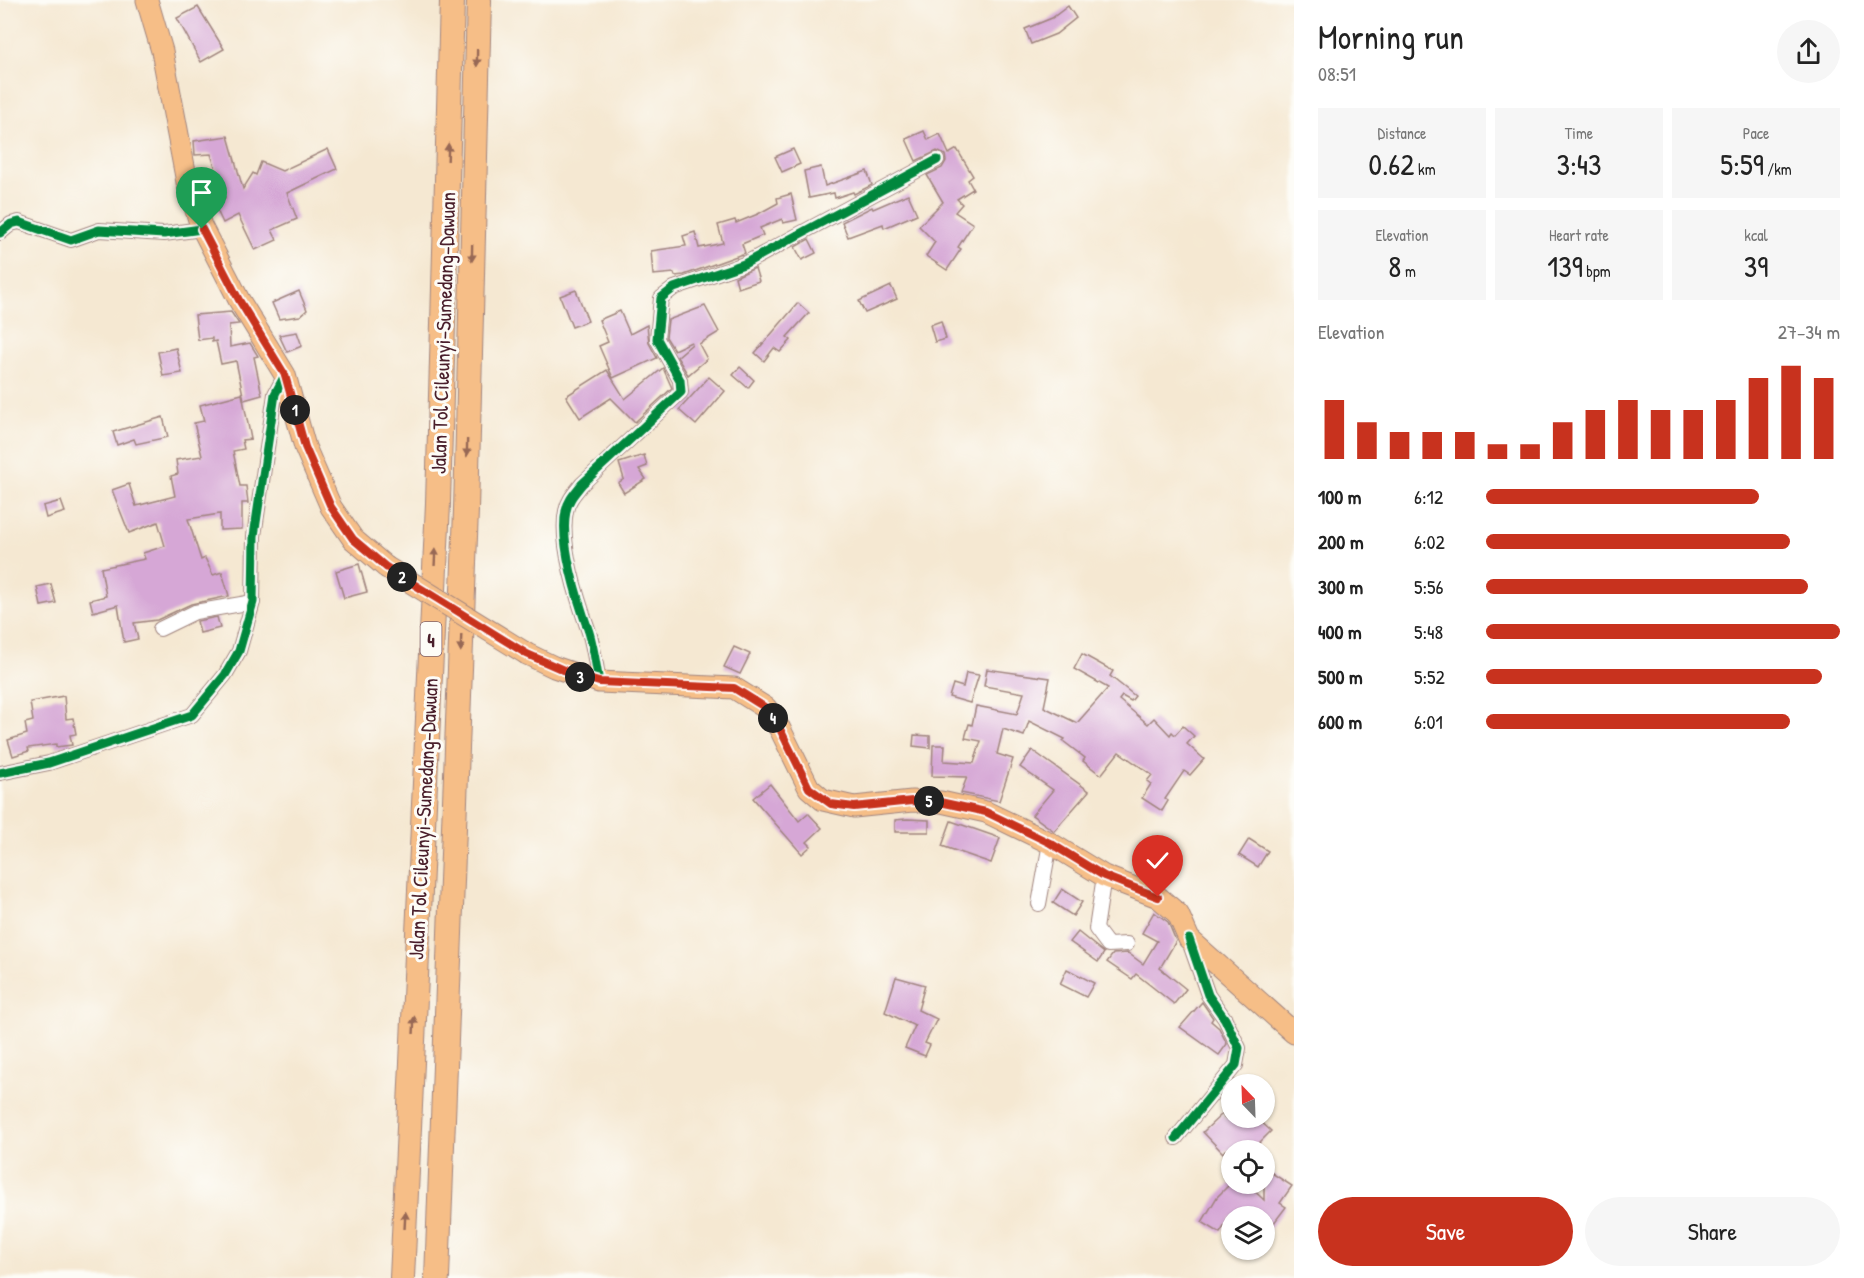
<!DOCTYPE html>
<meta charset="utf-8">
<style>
:root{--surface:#fff;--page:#f6f6f6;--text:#222;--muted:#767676;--accent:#c8321e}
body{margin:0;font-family:"Patrick Hand",sans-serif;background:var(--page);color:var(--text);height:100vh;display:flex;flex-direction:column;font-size:22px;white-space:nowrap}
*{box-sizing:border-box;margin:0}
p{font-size:20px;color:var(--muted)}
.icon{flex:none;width:33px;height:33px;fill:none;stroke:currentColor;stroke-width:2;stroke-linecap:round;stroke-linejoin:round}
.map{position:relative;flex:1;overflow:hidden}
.sheet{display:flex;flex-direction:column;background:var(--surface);width:570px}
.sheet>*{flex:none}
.needle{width:39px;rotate:337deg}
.buttons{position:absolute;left:1221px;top:1074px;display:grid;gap:12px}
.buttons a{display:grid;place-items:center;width:54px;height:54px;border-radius:50%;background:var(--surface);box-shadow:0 2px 4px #0004;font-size:30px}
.pin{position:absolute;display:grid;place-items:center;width:51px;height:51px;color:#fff;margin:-62px -26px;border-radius:50% 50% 50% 0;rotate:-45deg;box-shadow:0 0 6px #0007}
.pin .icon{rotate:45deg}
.km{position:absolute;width:30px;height:30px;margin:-15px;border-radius:50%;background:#222;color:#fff;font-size:16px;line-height:30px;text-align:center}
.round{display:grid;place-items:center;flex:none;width:63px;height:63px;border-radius:32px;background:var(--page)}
.headline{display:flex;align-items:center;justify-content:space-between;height:102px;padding:0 24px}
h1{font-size:33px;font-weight:600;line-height:45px}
.stats{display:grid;grid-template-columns:repeat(3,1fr);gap:9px;height:102px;padding:6px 24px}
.stats div{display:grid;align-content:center;border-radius:0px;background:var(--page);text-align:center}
.stats b{font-size:30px;font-weight:600}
.stats small{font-size:16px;font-weight:400}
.stats p{font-size:16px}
.chart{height:168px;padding:12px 24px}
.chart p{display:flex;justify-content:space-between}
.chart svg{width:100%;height:108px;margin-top:6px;stroke:var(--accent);stroke-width:6}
.button{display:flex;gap:12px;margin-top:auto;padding:12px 24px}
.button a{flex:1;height:69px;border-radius:36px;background:var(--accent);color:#fff;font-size:24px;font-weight:600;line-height:69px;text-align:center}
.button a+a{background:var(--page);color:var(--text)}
ul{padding:0 24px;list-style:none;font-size:20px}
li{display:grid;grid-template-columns:96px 72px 1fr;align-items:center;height:45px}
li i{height:15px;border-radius:8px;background:var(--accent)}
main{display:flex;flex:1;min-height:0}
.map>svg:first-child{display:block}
.building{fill:#d6a7d6}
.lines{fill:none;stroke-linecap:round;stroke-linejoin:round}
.street-casing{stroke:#a0847e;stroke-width:16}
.primary-casing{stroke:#a0847e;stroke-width:23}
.highway-casing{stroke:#a0847e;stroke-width:26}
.street{stroke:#fff;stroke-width:14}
.primary{stroke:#f6be87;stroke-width:21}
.highway{stroke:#f6be87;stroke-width:24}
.primary-bridge-casing{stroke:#a0847e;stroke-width:23;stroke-linecap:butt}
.primary-bridge{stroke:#f6be87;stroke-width:21}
.cycleway-casing{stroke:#fdfcf7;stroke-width:13}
.cycleway{stroke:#00873e;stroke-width:9}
.oneway{fill:#976754}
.route-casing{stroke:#fff;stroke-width:12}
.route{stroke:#c8321e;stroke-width:8}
.labels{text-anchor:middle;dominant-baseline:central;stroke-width:6;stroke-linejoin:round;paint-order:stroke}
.shield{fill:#fdfcf7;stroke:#806168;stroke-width:1.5}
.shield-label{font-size:20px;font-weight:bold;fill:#4a1f2b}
.street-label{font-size:21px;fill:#4a1f2b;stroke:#fdfcf7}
</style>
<main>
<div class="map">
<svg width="1294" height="1278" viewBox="0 0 1294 1278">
<rect width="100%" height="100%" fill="#fdfcf7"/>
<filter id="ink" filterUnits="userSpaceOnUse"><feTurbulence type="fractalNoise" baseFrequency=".0167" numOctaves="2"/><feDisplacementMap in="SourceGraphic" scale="12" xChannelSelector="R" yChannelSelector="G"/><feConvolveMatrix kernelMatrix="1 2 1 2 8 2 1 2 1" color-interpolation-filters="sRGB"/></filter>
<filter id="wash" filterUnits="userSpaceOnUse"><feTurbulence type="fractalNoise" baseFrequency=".008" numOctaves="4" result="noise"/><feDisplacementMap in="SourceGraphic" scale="24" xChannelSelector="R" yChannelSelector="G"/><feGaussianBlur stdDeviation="1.35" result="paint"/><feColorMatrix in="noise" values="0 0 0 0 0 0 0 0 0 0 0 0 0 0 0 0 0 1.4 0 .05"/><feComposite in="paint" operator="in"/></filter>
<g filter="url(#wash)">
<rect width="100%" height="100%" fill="#f5e8d2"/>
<g id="blocks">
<g class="building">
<polygon points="1068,6 1076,18 1056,34 1031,44 1025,29 1052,18"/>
<polygon points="198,7 224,49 201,62 177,18"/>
<polygon points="924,131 928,140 940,134 949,154 957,149 973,176 968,180 973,189 957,199 962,204 955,212 973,224 958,247 961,249 947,270 926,256 935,242 919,226 943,202 927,175 942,168 946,161 945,155 937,151 916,161 906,139"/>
<polygon points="228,136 243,189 253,173 256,175 261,162 282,171 328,149 337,169 287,193 297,219 272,230 277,240 255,250 238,215 223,223 214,204 225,198 211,154 195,155 194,141"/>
<polygon points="793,149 800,164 782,172 775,157"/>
<polygon points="821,167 825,186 867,171 872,185 854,194 853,192 835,198 834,193 809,198 804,171"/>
<polygon points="791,194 797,220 783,223 782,219 760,228 763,235 742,244 745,253 684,275 675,276 674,273 653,275 651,251 686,246 683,236 695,232 699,248 723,243 718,225 735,220 736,223 758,214 778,203 777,198"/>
<polygon points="908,194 917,214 884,228 883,224 848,237 842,222 872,207 873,209"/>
<polygon points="809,239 816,253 802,260 795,247"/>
<polygon points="755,268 759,281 738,288 735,277"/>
<polygon points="891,286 897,299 865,313 859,301"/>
<polygon points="576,290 588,321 572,327 560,296"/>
<polygon points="299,291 307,310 300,316 279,319 272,303"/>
<polygon points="798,303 809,313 787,337 791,340 780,352 774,348 764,361 755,353"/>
<polygon points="705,306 719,332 699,344 707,359 688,375 677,357 692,344 691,342 674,350 666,337 668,320"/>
<polygon points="620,311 630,334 647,325 649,343 657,358 613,378 599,346 608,342 599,320"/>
<polygon points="231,312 239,324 229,325 230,347 250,343 258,356 254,357 262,395 244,400 236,361 221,364 216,341 212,342 212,338 198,340 195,315"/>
<polygon points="941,321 946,339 935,342 930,325"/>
<polygon points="297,332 302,346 287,352 279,335"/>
<polygon points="176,348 182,373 163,376 158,352"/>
<polygon points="740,367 754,380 748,388 733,375"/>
<polygon points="663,368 672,388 635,422 611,398 580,418 566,396 607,370 625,399"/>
<polygon points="709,377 725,391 696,425 679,410"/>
<polygon points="242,394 251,439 242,440 244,449 233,451 240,486 246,486 248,503 242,503 242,529 220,530 220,514 188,519 201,560 205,558 213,575 222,572 229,596 191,604 157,620 134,623 138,639 124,642 118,605 93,612 90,600 106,596 101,568 145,559 143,553 165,546 158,522 129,533 112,490 129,484 136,506 175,496 171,476 178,474 176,460 202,456 194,423 204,421 200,405"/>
<polygon points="163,417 168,437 136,444 134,439 117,445 113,432"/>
<polygon points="644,455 647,466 639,469 646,479 624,493 618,483 624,479 619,463"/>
<polygon points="61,501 65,512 46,518 43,506"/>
<polygon points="359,564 367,592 344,598 336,571"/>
<polygon points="51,584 56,603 41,606 37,587"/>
<polygon points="217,617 220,628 200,633 197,621"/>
<polygon points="734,647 750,654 740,674 724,667"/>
<polygon points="1082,654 1113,671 1110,676 1135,696 1131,701 1122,696 1119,700 1148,724 1154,718 1170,735 1172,732 1175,735 1183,726 1194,736 1187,744 1204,759 1190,775 1184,771 1165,799 1168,801 1162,811 1142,798 1151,784 1147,781 1152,775 1119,752 1101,775 1083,761 1085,758 1063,741 1065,739 1029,721 1024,736 1003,729 997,754 1013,759 999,801 961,793 967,777 932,776 933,745 945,745 944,761 974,763 981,741 965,738 969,724 972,725 976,706 1017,714 1024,693 984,686 987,669 1050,678 1044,707 1077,723 1108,688 1074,669"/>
<polygon points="966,673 979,675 970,703 949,697 953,684 963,687"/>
<polygon points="64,696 66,719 73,718 76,734 70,735 72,745 56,747 56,744 28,748 29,751 13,756 8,740 27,734 25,723 33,721 30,702"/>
<polygon points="914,735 930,736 930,748 913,746"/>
<polygon points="1032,750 1089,791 1054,831 1032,815 1053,790 1020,767"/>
<polygon points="770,784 799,821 808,813 822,828 807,842 811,846 802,854 753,798"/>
<polygon points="907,819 929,820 929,832 895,832 895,820"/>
<polygon points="951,821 1000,838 991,863 942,846"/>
<polygon points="1249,839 1268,851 1258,867 1239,855"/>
<polygon points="1062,889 1082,902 1073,916 1053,903"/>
<polygon points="1154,912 1168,922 1176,941 1160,968 1186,989 1174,1004 1136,974 1132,979 1107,962 1113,954 1128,953 1143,964 1157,941 1142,933"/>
<polygon points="1078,932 1104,953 1098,962 1070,942"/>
<polygon points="1067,969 1094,983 1086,997 1060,984"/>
<polygon points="896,977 925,985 918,1010 937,1019 925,1043 930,1045 925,1056 905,1048 915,1026 885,1012"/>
<polygon points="1202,1002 1213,1018 1211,1021 1219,1028 1227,1044 1219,1055 1180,1027"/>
<polygon points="1222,1114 1225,1118 1257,1118 1271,1131 1252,1150 1225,1150 1223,1153 1203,1132"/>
<polygon points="1264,1168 1292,1186 1280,1203 1286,1207 1264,1236 1264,1216 1231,1216 1220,1233 1202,1222 1217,1197 1230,1184 1247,1184 1264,1200"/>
</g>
</g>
</g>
<g filter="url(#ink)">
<use href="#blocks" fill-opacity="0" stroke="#a0847e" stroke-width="1.5"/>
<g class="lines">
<defs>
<g id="street">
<polyline points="0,233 11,224 19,222 71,240 99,230 164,234 202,229"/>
<polyline points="160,629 195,612 253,602"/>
<path d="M 599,682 C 596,666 594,648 589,632 C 578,601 559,544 566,511 C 568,500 575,493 582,484 L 681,392 L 680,380 L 657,339 L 661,298 L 674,288 L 744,264 L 937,160"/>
<polyline points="0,773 49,763 192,715 225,675 239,651 253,602 254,536 275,394 285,375"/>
<polyline points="1104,876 1096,929 1108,945 1127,944"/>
<polyline points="1039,904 1050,843"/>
<polyline points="1176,1138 1236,1065 1239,1048 1225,1019 1208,995 1190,944"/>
</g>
<g id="primary">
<polyline points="147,0 162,51 187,182 201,226 239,300 285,375 305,447 331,507 353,539 386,567"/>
<polyline points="527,654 554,667 599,682 734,688 766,708 780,729 809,788 823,800 854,807 912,801 941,802 986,812 1050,843 1104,876 1158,897 1178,914 1189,939 1294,1033"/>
</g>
<g id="highway">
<polyline points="402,1278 438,503 452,0"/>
<polyline points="437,1278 466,510 479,0"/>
</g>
</defs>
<use href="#street" class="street-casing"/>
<use href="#primary" class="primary-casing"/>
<use href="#highway" class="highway-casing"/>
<use href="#street" class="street"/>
<use href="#primary" class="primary"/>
<use href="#highway" class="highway"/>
<defs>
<polyline id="primary-bridge" points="386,567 527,654"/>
</defs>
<use href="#primary-bridge" class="primary-bridge-casing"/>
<use href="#primary-bridge" class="primary-bridge"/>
<defs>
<g id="cycleway">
<polyline points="0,233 11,224 19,222 71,240 99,230 164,234 202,229"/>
<path d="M 599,682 C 596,666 594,648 589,632 C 578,601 559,544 566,511 C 568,500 575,493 582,484 L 681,392 L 680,380 L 657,339 L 661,298 L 674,288 L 744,264 L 937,160"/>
<polyline points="0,773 49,763 192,715 225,675 239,651 253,602 254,536 275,394 285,375"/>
<polyline points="1176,1138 1236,1065 1239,1048 1225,1019 1208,995 1189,939"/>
</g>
</defs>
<use href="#cycleway" class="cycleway-casing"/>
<use href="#cycleway" class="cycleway"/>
</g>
<defs><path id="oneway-solid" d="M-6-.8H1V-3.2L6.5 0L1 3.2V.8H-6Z" transform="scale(1.5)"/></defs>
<g class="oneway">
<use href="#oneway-solid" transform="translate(477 58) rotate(91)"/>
<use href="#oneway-solid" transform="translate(448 152) rotate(-88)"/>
<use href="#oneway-solid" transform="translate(472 253) rotate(91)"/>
<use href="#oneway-solid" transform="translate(467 448) rotate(91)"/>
<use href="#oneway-solid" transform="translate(435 557) rotate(-87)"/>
<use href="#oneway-solid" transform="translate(461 643) rotate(92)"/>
<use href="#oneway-solid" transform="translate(414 1025) rotate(-87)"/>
<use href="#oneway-solid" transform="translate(405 1220) rotate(-87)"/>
</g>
</g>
<g class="lines" filter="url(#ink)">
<defs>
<polyline id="route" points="202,229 239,300 285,375 305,447 331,507 353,539 386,567 527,654 575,675 599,682 734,688 766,708 780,729 809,788 831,804 854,807 912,801 940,802 986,812 1050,843 1104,876 1158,897"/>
</defs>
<use href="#route" class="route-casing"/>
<use href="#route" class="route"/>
</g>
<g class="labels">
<rect class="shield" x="420.5" y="622" width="21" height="34" rx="4.5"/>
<g class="shield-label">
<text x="431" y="639">4</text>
</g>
<g class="street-label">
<text transform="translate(443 333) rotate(-88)">Jalan Tol Cileunyi–Sumedang–Dawuan</text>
<text transform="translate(423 819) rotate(-87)">Jalan Tol Cileunyi–Sumedang–Dawuan</text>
</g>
</g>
</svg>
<div class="buttons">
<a><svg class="needle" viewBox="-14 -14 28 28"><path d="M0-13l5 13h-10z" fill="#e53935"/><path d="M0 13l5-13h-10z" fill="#767676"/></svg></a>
<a><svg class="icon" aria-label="locate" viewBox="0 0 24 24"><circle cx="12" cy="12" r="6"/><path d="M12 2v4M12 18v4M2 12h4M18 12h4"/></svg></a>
<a><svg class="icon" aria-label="layers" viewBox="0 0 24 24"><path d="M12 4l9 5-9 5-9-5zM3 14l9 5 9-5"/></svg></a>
</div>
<div class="pin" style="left:202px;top:229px;background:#1e9e55"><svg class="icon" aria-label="arrive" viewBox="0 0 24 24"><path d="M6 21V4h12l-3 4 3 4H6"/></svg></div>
<div class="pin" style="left:1158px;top:897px;background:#d93025"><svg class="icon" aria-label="check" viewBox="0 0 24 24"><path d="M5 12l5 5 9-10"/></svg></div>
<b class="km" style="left:295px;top:410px">1</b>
<b class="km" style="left:402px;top:577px">2</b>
<b class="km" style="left:580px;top:677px">3</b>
<b class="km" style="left:773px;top:718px">4</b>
<b class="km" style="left:929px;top:801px">5</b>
</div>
<section class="sheet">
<div class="headline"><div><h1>Morning run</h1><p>08:51</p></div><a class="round"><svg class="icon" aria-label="share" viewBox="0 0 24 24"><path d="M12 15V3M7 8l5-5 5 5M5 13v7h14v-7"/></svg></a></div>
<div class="stats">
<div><p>Distance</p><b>0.62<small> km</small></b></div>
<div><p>Time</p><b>3:43</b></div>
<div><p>Pace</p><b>5:59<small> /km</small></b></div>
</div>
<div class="stats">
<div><p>Elevation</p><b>8<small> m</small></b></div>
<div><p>Heart rate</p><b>139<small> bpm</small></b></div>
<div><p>kcal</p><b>39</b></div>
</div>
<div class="chart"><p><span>Elevation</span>27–34 m</p>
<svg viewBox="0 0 160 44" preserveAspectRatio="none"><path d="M5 44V20M15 44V29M25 44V33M35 44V33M45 44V33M55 44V38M65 44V38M75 44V29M85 44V24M95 44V20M105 44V24M115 44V24M125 44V20M135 44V11M145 44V6M155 44V11"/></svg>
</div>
<ul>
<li><b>100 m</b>6:12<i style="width:77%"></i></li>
<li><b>200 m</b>6:02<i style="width:86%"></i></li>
<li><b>300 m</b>5:56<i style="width:91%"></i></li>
<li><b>400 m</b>5:48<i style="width:100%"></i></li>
<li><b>500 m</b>5:52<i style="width:95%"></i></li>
<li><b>600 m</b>6:01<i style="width:86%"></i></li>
</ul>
<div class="button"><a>Save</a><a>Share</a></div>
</section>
</main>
